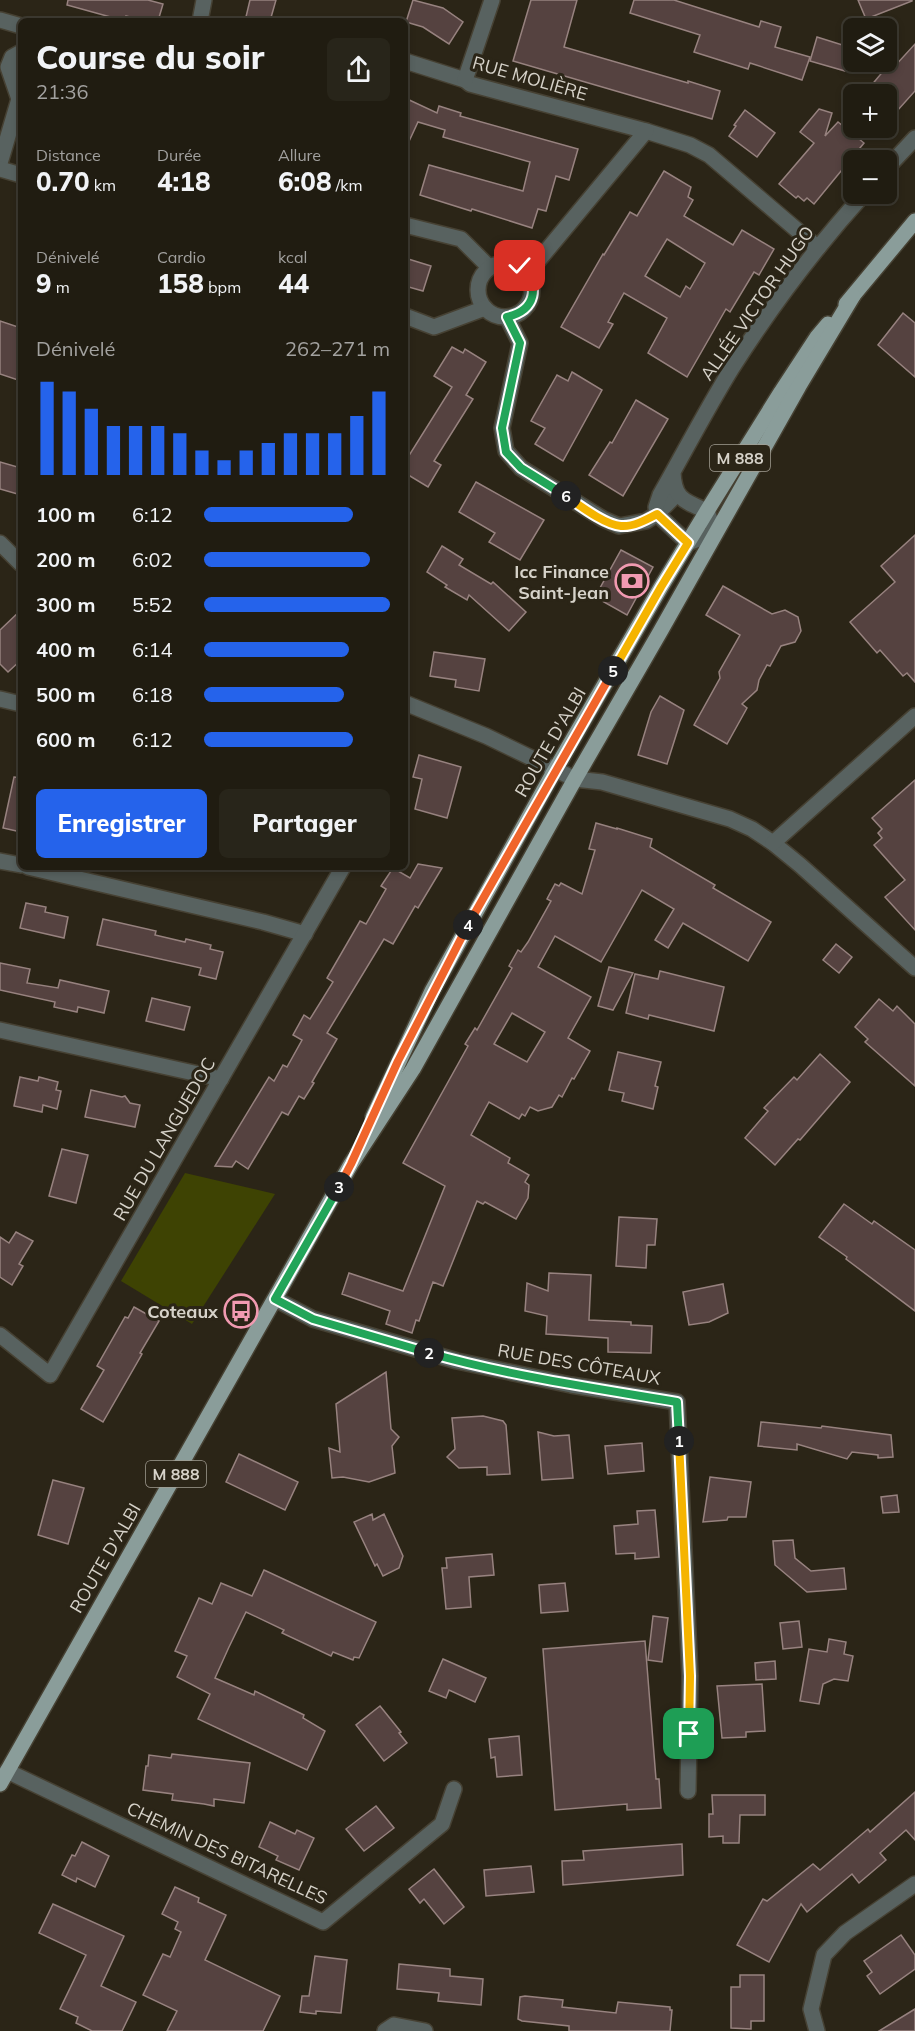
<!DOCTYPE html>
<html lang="fr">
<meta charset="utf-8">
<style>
:root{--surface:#201c11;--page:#28251a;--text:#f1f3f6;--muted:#a2a19f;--line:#3d3a31;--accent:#2563eb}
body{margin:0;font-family:Mulish,sans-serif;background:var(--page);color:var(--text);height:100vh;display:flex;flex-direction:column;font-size:22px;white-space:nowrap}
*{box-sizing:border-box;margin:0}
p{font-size:20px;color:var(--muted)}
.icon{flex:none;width:33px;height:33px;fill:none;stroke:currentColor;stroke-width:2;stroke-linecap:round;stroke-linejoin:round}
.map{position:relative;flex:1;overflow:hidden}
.side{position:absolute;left:18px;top:18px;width:390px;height:852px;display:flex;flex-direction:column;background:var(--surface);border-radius:9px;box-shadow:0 3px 9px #0003,0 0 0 2px var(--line)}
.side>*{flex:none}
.fabs{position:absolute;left:843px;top:18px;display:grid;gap:12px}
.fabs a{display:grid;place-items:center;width:54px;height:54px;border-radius:9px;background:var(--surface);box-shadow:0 3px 9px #0003,0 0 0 2px var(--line);font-size:30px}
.pin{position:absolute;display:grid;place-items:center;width:51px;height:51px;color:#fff;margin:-26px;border-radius:12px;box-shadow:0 3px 9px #0006}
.km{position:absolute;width:30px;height:30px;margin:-15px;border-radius:50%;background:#222;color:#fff;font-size:16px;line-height:30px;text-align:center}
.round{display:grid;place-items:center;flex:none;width:63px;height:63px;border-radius:9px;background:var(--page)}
.headline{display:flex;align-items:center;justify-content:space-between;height:102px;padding:0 18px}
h1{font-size:33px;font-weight:800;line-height:45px}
.metrics{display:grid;grid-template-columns:repeat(3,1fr);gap:9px;height:102px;padding:6px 18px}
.metrics div{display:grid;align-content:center}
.metrics b{font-size:26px;font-weight:800}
.metrics small{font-size:16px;font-weight:400}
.metrics p{font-size:16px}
.chart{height:168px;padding:12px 18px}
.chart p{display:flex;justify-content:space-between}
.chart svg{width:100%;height:108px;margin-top:6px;stroke:var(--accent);stroke-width:6}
.button{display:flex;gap:12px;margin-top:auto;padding:12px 18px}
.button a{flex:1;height:69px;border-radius:9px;background:var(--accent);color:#fff;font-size:24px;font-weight:800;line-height:69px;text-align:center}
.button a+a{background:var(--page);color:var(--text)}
ul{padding:0 18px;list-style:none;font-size:20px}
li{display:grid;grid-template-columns:96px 72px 1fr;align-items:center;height:45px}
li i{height:15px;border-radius:8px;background:var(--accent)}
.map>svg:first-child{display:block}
.green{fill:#3e4303}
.building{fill:#554240;stroke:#97827f;stroke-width:1.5;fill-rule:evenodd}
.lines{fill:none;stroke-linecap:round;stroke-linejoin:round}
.minor-casing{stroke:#464133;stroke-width:18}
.tertiary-casing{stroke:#464133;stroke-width:18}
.primary-casing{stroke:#464133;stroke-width:18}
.minor{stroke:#586260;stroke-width:15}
.tertiary{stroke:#586260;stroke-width:15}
.primary{stroke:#8a9d9a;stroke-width:15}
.split-1-casing{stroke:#fff;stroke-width:12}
.split-2-casing{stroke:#fff;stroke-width:12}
.split-3-casing{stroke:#fff;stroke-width:12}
.split-4-casing{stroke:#fff;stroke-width:12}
.split-5-casing{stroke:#fff;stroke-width:12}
.split-6-casing{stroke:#fff;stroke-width:12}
.split-7-casing{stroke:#fff;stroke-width:12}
.split-1{stroke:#f5b400;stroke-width:8}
.split-2{stroke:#22a559;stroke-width:8}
.split-3{stroke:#22a559;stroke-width:8}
.split-4{stroke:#f0652b;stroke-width:8}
.split-5{stroke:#f0652b;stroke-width:8}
.split-6{stroke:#f5b400;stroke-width:8}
.split-7{stroke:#22a559;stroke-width:8}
.labels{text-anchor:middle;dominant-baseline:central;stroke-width:6;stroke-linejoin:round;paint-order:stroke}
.shield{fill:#2b2517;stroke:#a39e94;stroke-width:1.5}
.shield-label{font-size:16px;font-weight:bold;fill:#d6d2c9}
.street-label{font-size:18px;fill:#d6d2c9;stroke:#2b2517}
.poi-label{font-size:18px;font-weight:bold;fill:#d6d2c9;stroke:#2b2517;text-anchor:end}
</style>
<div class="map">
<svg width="915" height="2031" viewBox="0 0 915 2031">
<rect width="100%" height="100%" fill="#2b2517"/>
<polygon class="green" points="185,1173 275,1194 192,1324 121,1281"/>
<g class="building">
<polygon points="68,0 148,0 163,4 158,21 145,21 126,16 125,21 67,5"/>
<polygon points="250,0 276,0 270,21 245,21"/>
<polygon points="413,0 443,8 463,22 449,44 423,27 406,22"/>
<polygon points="531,0 577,0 564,47 688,83 688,81 720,91 712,119 513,61"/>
<polygon points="634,0 674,0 759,27 761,21 781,27 775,47 810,57 802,80 750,63 748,69 694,52 700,35 630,13"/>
<polygon points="858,0 912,0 912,1 866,19"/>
<polygon points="817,37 852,48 845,71 810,61"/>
<polygon points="915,44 915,91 897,111 886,102 886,94 878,94 870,87 890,63 894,67"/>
<polygon points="405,98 437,113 439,106 461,113 460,116 578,149 569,180 556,176 546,211 538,209 532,228 472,209 471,211 420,195 429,165 523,191 530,162 443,137 445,130 418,122 405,150"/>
<polygon points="819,109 832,113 825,136 838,122 864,143 814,204 807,198 804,201 798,196 796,198 779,184 814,143 800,132"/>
<polygon points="745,110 775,133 757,157 729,136 736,126 734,125"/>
<path d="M 664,171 L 691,187 L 688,197 L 693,200 L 684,216 L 733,245 L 742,230 L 774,249 L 759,275 L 754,272 L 730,312 L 726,309 L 687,377 L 648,353 L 667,318 L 624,293 L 608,322 L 613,324 L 599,348 L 561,327 L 603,254 L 604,255 L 630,212 L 637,216 ZM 667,239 L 705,263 L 690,289 L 686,286 L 680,297 L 645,276 Z"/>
<polygon points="405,258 431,266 423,291 405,286"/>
<polygon points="903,313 915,323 915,377 878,345"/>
<polygon points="0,321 21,328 21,381 0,374"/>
<polygon points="452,347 463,353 465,349 486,362 466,395 473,399 434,461 441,465 428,487 405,473 405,451 410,454 452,387 434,376"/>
<polygon points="572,372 602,390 563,461 535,444 545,428 531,421 557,375 568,381"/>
<polygon points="636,400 668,419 623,496 589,475 610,442 612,443"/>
<polygon points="0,462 21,468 21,495 0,489"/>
<polygon points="476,482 544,520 520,560 489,542 495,533 459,512"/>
<polygon points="915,535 915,682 907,673 903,676 880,650 877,653 850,622 895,582 881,566"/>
<polygon points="442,546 463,559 459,565 491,584 493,582 526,612 509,631 469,595 467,600 445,587 447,585 427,572"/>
<polygon points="621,550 653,567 627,615 595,597"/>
<polygon points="723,586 772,614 785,610 798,617 801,631 795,642 781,646 770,666 767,665 759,680 757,690 742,704 747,708 727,744 694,725 720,678 719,672 740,635 706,615"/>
<polygon points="21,610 21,660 8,672 0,664 0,630"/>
<polygon points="434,652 485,659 479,691 455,687 456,680 430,676"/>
<polygon points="660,696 684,710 667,764 638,755 651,712"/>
<polygon points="419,755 461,767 447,818 415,809 422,779 413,777"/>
<polygon points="14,777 21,778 21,832 3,828"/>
<polygon points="915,780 915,930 885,897 905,880 874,845 882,838 878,833 882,829 872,818"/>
<path d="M 596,823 L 617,829 L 617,828 L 652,839 L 650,847 L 715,885 L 713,888 L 771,922 L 748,961 L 683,923 L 668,948 L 655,940 L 674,909 L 642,890 L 601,962 L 555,936 L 538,967 L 591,997 L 568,1038 L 590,1051 L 574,1079 L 572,1078 L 562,1097 L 559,1095 L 552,1107 L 538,1111 L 530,1107 L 525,1116 L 522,1114 L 519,1119 L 489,1102 L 471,1135 L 510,1158 L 508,1163 L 529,1175 L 525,1182 L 529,1185 L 528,1198 L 516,1219 L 485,1202 L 483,1204 L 477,1201 L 443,1286 L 433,1282 L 419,1321 L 416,1320 L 412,1333 L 386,1324 L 390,1311 L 342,1294 L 349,1273 L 403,1291 L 445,1186 L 403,1163 L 468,1046 L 465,1044 L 475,1028 L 477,1030 L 512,968 L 509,966 L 518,950 L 521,952 L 528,942 L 551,901 L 547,899 L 555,884 L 559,886 L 561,883 L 582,894 L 595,850 L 589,849 ZM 512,1013 L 545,1032 L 527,1062 L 494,1044 Z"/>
<polygon points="418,864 442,868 418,908 415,906 393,944 384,939 327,1033 337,1039 312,1082 314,1083 304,1099 299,1096 288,1115 282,1112 248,1169 236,1161 232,1167 215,1166 269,1077 274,1081 283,1065 287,1067 302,1040 293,1035 304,1015 310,1019 333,982 327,978 360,921 366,924 386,889 381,886 393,868 410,878"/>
<polygon points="26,903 46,907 45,912 68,917 64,938 20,928"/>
<polygon points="103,919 156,931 155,935 185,942 186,939 211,945 210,949 223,952 216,979 199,975 201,968 97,945"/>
<polygon points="836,944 852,957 839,973 823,960"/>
<polygon points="0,963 30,969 27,983 58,988 60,980 109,991 104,1013 78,1007 77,1012 54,1007 55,1002 0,990"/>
<polygon points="609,967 633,973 613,1010 598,1006"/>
<polygon points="660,971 724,987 714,1031 649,1015 648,1019 626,1013 635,974 658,979"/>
<polygon points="152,998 190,1007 184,1030 146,1021"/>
<polygon points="879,999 893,1011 897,1006 915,1024 915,1086 865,1042 868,1039 855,1027"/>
<polygon points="618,1052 661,1062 655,1086 658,1087 653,1109 622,1101 624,1093 609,1090"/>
<polygon points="820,1054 850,1082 800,1140 798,1139 775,1165 745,1138 768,1111 764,1108 794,1077 797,1080"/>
<polygon points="20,1077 38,1081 39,1077 58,1082 56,1090 61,1091 57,1109 43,1105 42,1112 14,1106"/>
<polygon points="91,1090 122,1097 125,1096 130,1103 140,1105 135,1127 85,1117"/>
<polygon points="62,1149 88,1155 76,1203 49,1196"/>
<polygon points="844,1204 872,1224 874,1221 915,1250 915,1311 846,1259 847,1257 819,1237"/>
<polygon points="619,1217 657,1219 655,1245 647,1245 646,1268 616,1266"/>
<polygon points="16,1232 33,1241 19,1264 23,1266 12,1285 0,1277 0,1237 9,1243"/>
<polygon points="549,1273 591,1275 589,1320 631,1322 631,1325 652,1326 651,1353 608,1352 608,1338 546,1334 547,1316 525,1311 527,1283 548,1291"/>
<polygon points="723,1284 728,1313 709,1322 689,1325 683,1292"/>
<polygon points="134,1307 159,1321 140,1353 142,1354 103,1422 81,1409 104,1370 97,1366 125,1317 128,1318"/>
<polygon points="386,1372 391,1429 399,1437 392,1446 395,1473 369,1482 343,1477 332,1478 329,1448 340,1452 336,1404"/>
<polygon points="483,1416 503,1421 506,1425 510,1474 487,1475 487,1467 459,1468 447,1457 455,1449 452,1418"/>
<polygon points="761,1422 821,1428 822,1426 891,1435 893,1457 878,1458 878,1455 852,1452 847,1459 797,1444 797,1450 758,1446"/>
<polygon points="538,1432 554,1436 569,1435 573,1478 542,1480"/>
<polygon points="642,1443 644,1471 608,1474 605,1446"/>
<polygon points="239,1454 298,1482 285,1510 226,1482"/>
<polygon points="710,1477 751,1482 746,1517 728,1517 727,1520 703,1522"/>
<polygon points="53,1480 84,1488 68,1544 38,1535"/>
<polygon points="897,1495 899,1512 883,1513 881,1497"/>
<polygon points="655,1510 659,1557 635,1559 635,1553 616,1554 614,1526 638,1524 637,1511"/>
<polygon points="372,1514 373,1520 384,1514 403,1556 399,1568 383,1576 377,1564 375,1566 354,1522"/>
<polygon points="793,1540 795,1558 811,1571 844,1568 846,1589 807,1592 775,1565 773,1541"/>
<polygon points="492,1554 494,1575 469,1577 471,1607 446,1609 442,1568 447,1568 446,1558"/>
<polygon points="264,1570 376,1622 359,1658 354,1657 353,1660 333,1652 331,1656 282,1633 284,1630 246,1612 229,1647 215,1678 254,1695 255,1691 304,1715 303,1718 325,1731 307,1770 198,1719 210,1694 177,1677 187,1656 175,1651 199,1598 212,1604 221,1583 252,1596"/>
<polygon points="565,1583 568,1611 541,1613 539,1585"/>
<polygon points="653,1616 668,1618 662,1662 648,1660"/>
<polygon points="799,1621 802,1647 783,1649 780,1623"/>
<polygon points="829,1639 846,1642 844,1654 853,1656 848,1681 834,1679 823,1684 819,1704 800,1701 809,1649 827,1652"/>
<polygon points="645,1641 656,1779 659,1779 661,1808 627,1810 627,1804 555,1810 543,1649"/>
<polygon points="443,1659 486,1678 475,1702 449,1690 446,1698 429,1691"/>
<polygon points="775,1661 776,1679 756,1680 755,1663"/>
<polygon points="762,1684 765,1731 746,1732 746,1737 722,1738 717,1686"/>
<polygon points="380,1706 401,1732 399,1733 407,1743 384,1761 356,1725"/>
<polygon points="519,1736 522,1775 497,1777 495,1757 491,1758 489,1739"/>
<polygon points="172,1754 250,1763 244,1803 214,1799 214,1806 204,1804 172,1800 173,1794 143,1790 146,1766 148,1766 149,1755 171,1758"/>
<polygon points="915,1792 915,1840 906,1830 880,1853 886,1860 859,1883 852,1874 807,1912 801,1904 769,1962 737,1945 763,1899 767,1901 813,1864 820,1870 868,1829 870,1832"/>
<polygon points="712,1795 765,1795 765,1815 740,1815 739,1843 723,1843 723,1836 709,1837 709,1814 713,1814"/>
<polygon points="376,1806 394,1828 364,1851 346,1829"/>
<polygon points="270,1822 295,1834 297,1830 314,1838 299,1870 276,1860 278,1856 259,1847"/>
<polygon points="82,1842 109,1856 95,1887 77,1878 76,1882 62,1875 72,1855 75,1856"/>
<polygon points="682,1844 683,1875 563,1885 562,1861 584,1860 583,1851"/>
<polygon points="531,1866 534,1892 486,1896 484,1870"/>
<polygon points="434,1869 464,1907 444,1924 424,1899 420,1903 409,1889"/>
<polygon points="175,1887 199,1898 198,1902 226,1915 205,1960 280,1996 263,2031 167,2031 177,2011 143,1995 163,1954 170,1957 181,1932 175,1929 178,1922 162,1914"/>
<polygon points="53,1904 124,1936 101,1986 136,2002 122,2031 92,2031 76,2023 78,2017 60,2009 86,1955 39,1933"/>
<polygon points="901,1935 915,1955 915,1969 880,1994 867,1976 872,1972 864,1961"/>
<polygon points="315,1956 347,1960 341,2013 316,2011 316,2014 300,2012 302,1996 309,1996"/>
<polygon points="399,1964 450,1969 450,1976 483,1979 481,2005 438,2001 439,1993 397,1989"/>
<polygon points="740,1975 764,1975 764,2021 751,2021 751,2029 731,2028 731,1987 740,1987"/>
<polygon points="525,1996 563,2000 562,2007 616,2013 618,2002 670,2007 670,2010 672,2010 670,2031 569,2031 569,2026 522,2021 518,2019 520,1997"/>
<polygon points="915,2009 915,2031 879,2031"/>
</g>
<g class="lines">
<defs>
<g id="minor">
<polyline points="0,20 21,26"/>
<polyline points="200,21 204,0"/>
<polyline points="405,61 465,80 470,84 646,131 690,145 709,155 818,248"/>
<polyline points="465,80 492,0"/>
<polyline points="0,163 19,99 8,67 12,57 21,52"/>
<polyline points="0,169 21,175"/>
<polyline points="886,169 915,138"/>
<polyline points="405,225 461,239 489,267"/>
<circle cx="505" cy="290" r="27"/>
<polyline points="528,273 646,131"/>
<polyline points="405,316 434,327 485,308"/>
<polyline points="507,317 520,343 502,428 506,451 521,468 603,519 619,526 646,521 657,514 677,494"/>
<path d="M 673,472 C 674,499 684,501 707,511 L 715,533 L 688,543 L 657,514 L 656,507 L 660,495 C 684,453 706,410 732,368 C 771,307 816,247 864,194"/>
<polyline points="0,699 21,704"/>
<polyline points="575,779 602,782 730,819 752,829 773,843 800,865 915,968"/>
<polyline points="773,843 915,716"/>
<polyline points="0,861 21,865"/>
<polyline points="28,867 263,922 305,934"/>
<polyline points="0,1030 221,1079"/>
<polyline points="275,1299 313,1319 457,1361 571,1385 677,1402 690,1676 688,1791"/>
<polyline points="0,1335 50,1375 343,867"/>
<polyline points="7,1771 323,1922 442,1824 454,1789"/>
<polyline points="385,2031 394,2025 425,2031"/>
<polyline points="817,2031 811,2009 824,1955 845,1933 915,1884"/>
</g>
<g id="tertiary">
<polyline points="0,543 21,564"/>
<polyline points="405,703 486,736 575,779"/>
</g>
<g id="primary">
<polyline points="846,304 915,221"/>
<polyline points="373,1117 432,991 555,770 661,587 707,511 781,392 817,337 828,324"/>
<polyline points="0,1784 351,1164 413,1069 575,779 660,632 799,386 853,296"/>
</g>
</defs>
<use href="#minor" class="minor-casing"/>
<use href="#tertiary" class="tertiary-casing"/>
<use href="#primary" class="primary-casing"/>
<use href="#minor" class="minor"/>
<use href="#tertiary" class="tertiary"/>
<use href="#primary" class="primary"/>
</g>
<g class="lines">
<defs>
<polyline id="split-1" points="679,1441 690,1676 689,1734"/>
<path id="split-2" d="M 429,1353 C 510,1376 594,1388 677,1402 L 679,1441"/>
<polyline id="split-3" points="339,1187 275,1299 313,1319 429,1353"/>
<polyline id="split-4" points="339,1187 351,1164 398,1061 468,925"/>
<polyline id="split-5" points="468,925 613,671"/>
<path id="split-6" d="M 566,496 C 579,505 605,525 621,526 C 633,527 646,520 657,514 L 688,543 L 661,587 L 613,671"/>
<path id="split-7" d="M 520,266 C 541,286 536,310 507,317 L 520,343 L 502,428 L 506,452 L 521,468 L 566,496"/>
</defs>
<use href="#split-1" class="split-1-casing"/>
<use href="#split-2" class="split-2-casing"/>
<use href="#split-3" class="split-3-casing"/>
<use href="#split-4" class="split-4-casing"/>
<use href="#split-5" class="split-5-casing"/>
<use href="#split-6" class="split-6-casing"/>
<use href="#split-7" class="split-7-casing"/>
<use href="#split-1" class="split-1"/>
<use href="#split-2" class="split-2"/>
<use href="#split-3" class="split-3"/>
<use href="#split-4" class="split-4"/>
<use href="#split-5" class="split-5"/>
<use href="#split-6" class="split-6"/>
<use href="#split-7" class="split-7"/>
</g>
<defs>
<symbol id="bank-ring" viewBox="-11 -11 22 22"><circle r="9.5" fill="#2b2517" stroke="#f19ab1" stroke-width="1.5"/><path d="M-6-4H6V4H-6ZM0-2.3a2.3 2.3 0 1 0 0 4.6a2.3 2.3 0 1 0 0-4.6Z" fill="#f19ab1"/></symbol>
<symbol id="bus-ring" viewBox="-11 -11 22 22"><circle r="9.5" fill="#2b2517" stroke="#f19ab1" stroke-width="1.5"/><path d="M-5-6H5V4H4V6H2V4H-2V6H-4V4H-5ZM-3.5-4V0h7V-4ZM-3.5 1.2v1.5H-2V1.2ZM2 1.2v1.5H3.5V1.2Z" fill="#f19ab1"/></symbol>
</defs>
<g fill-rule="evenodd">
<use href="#bank-ring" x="613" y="562" width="38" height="38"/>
<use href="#bus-ring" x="222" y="1292" width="38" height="38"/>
</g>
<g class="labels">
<g class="shield">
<rect x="710" y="445" width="60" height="26" rx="4.5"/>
<rect x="146" y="1461" width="60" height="26" rx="4.5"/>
</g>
<g class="shield-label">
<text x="740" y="458">M 888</text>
<text x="176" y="1474">M 888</text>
</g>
<g class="street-label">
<text transform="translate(530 78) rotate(16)">RUE MOLIÈRE</text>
<text transform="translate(757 303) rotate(-55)">ALLÉE VICTOR HUGO</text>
<text transform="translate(550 742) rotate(-60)">ROUTE D'ALBI</text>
<text transform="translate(164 1139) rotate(-60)">RUE DU LANGUEDOC</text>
<text transform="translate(579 1364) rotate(10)">RUE DES CÔTEAUX</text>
<text transform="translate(105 1558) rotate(-60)">ROUTE D'ALBI</text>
<text transform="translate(227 1853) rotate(25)">CHEMIN DES BITARELLES</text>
</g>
<g class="poi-label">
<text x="609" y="571">Icc Finance<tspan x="609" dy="21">Saint-Jean</tspan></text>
<text x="218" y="1311">Coteaux</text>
</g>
</g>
</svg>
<div class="fabs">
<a><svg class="icon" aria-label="layers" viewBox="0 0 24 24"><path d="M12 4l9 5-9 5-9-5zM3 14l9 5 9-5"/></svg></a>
<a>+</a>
<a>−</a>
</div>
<div class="pin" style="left:689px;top:1734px;background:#1e9e55"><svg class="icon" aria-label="arrive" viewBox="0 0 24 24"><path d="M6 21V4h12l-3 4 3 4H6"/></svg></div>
<div class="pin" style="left:520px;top:266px;background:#d93025"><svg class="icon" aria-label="check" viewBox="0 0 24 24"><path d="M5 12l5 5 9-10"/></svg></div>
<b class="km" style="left:679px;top:1441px">1</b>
<b class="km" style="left:429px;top:1353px">2</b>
<b class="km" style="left:339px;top:1187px">3</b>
<b class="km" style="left:468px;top:925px">4</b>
<b class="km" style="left:613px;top:671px">5</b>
<b class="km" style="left:566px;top:496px">6</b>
<section class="side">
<div class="headline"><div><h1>Course du soir</h1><p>21:36</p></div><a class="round"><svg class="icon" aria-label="share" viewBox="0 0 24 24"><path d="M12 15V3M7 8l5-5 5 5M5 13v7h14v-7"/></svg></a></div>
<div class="metrics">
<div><p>Distance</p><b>0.70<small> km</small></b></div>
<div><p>Durée</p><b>4:18</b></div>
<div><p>Allure</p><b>6:08<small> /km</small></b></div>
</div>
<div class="metrics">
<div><p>Dénivelé</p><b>9<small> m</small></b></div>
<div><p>Cardio</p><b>158<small> bpm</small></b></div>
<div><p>kcal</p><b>44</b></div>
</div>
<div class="chart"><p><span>Dénivelé</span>262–271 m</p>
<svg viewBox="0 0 160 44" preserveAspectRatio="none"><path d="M5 44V6M15 44V10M25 44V17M35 44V24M45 44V24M55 44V24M65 44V27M75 44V34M85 44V38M95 44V34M105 44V31M115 44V27M125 44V27M135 44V27M145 44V20M155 44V10"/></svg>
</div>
<ul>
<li><b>100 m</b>6:12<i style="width:80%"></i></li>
<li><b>200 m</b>6:02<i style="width:89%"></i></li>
<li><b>300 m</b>5:52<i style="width:100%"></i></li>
<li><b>400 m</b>6:14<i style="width:78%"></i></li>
<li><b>500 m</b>6:18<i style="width:75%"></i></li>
<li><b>600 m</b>6:12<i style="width:80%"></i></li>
</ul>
<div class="button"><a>Enregistrer</a><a>Partager</a></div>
</section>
</div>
